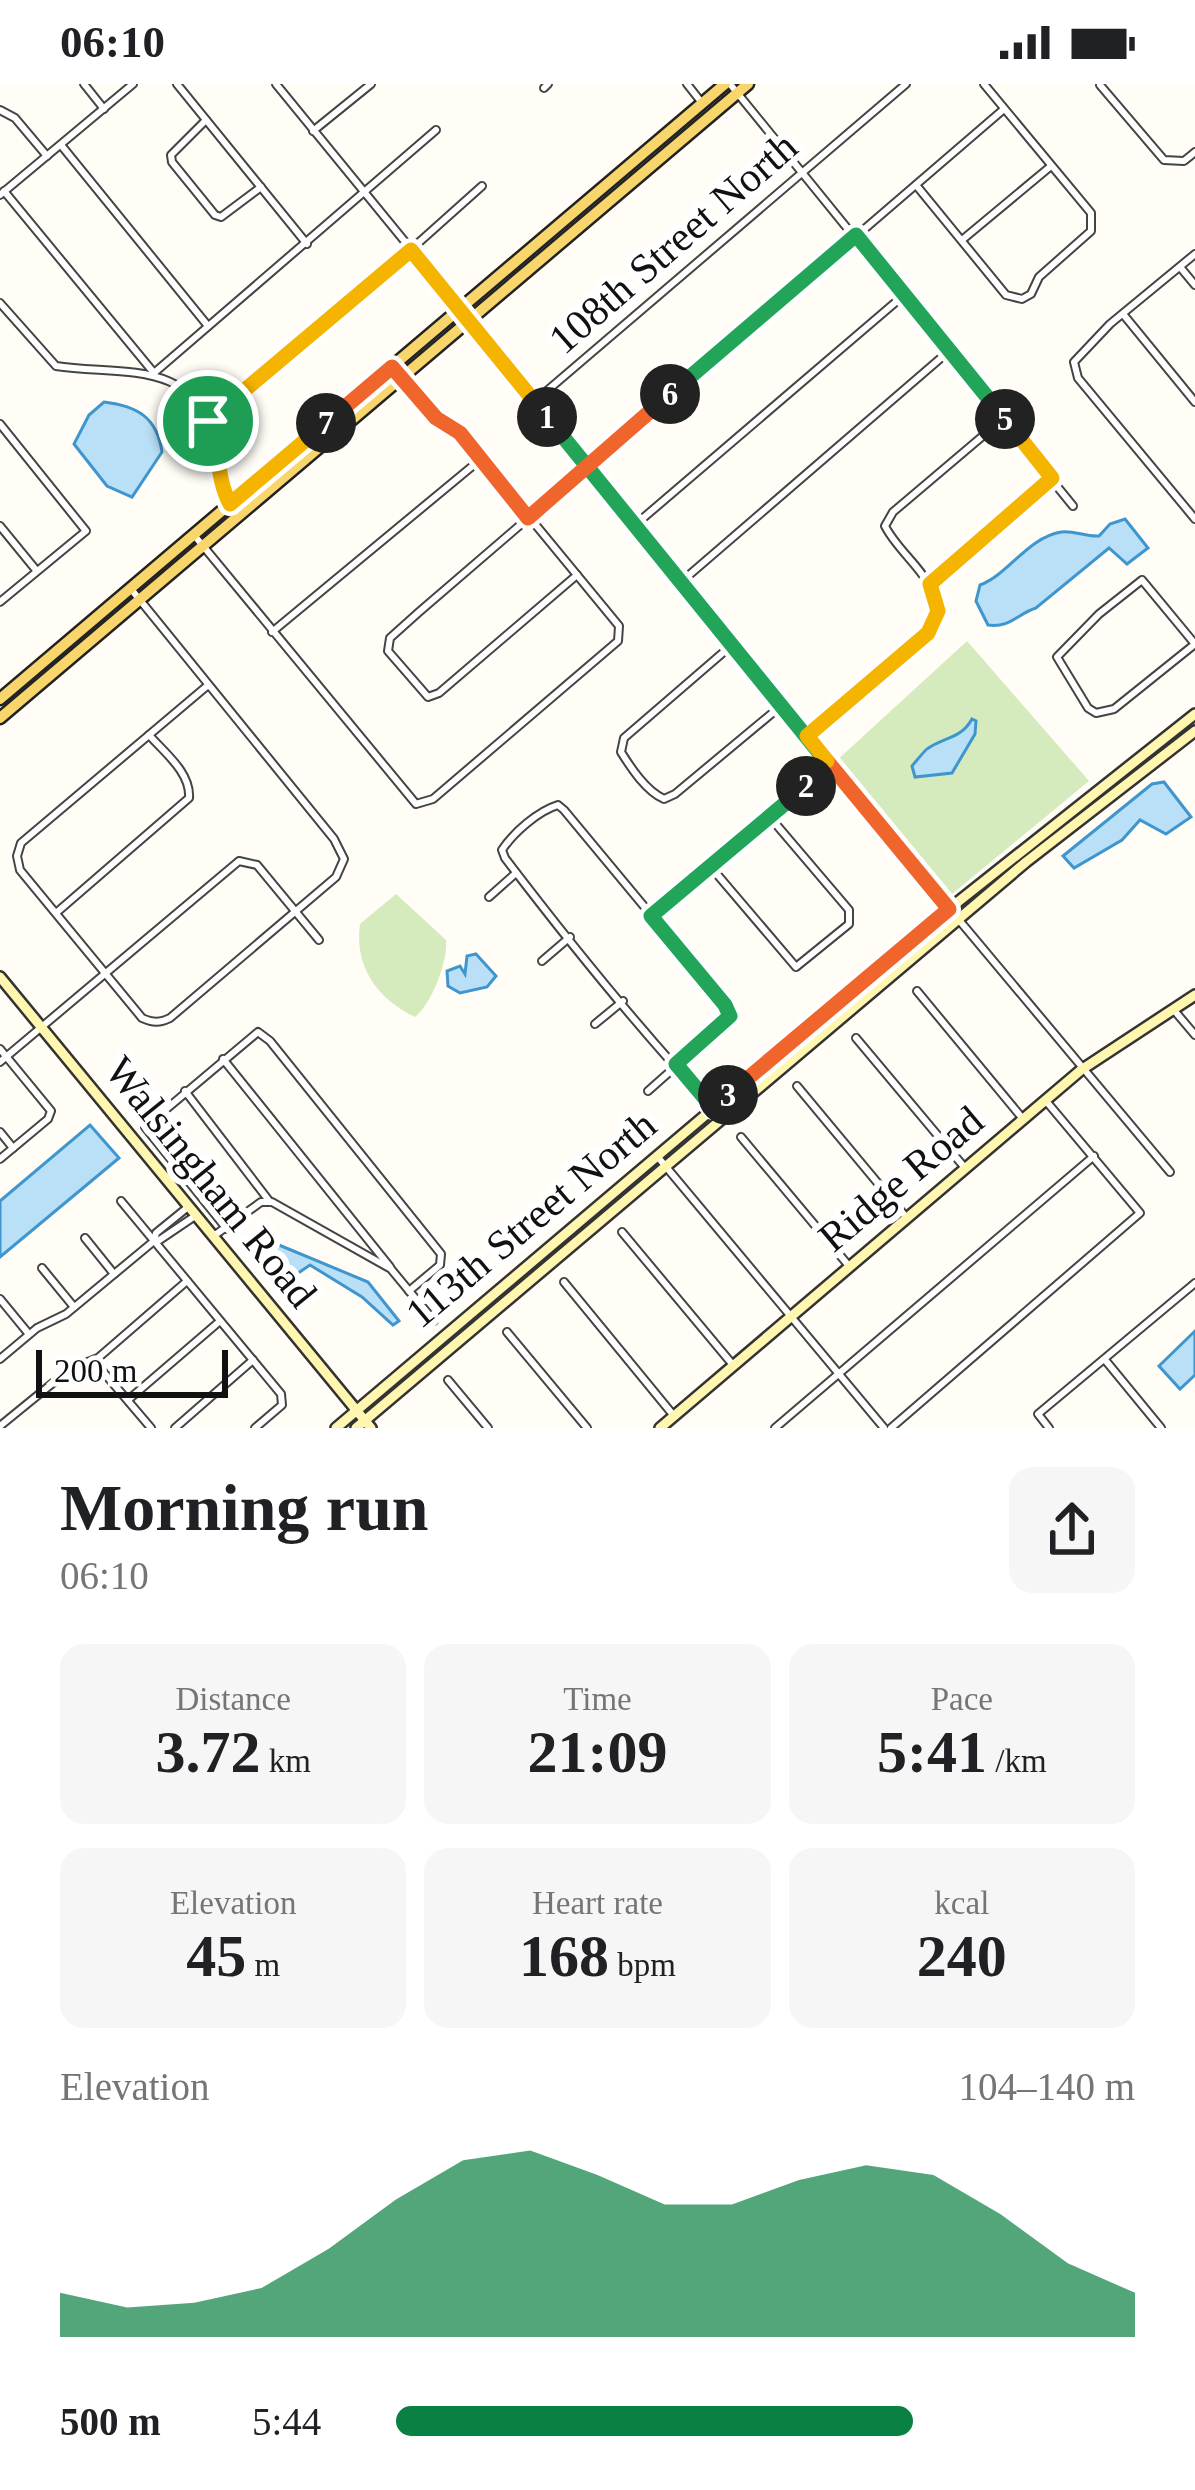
<!DOCTYPE html>
<meta charset="utf-8">
<style>
:root{--surface:#fff;--page:#f6f6f6;--text:#202124;--muted:#757577;--accent:#0b8043}
body{margin:0;font-family:"Times New Roman",serif;background:var(--page);color:var(--text);height:100vh;display:flex;flex-direction:column;font-size:45px;white-space:nowrap}
*{box-sizing:border-box;margin:0}
p{font-size:39px;color:var(--muted)}
.icon{flex:none;width:66px;height:66px;fill:none;stroke:currentColor;stroke-width:2;stroke-linecap:round;stroke-linejoin:round}
.map{position:relative;height:1344px;overflow:hidden}
.sheet{display:flex;flex-direction:column;background:var(--surface);flex:1}
.sheet>*{flex:none}
.scale{position:absolute;left:36px;bottom:30px;width:192px;box-sizing:border-box;padding-left:12px;border:6px solid #111;border-top:0;font-size:33px;line-height:42px;white-space:nowrap;color:#111;-webkit-text-stroke:9px #fff;paint-order:stroke}
.pin{position:absolute;display:grid;place-items:center;width:102px;height:102px;color:#fff;margin:-51px;border:6px solid #fff;border-radius:50%;box-shadow:0 3px 12px #0007}
.km{position:absolute;width:60px;height:60px;margin:-30px;border-radius:50%;background:#222;color:#fff;font-size:33px;line-height:60px;text-align:center}
.round{display:grid;place-items:center;flex:none;width:126px;height:126px;border-radius:24px;background:var(--page)}
.summary{display:flex;align-items:center;justify-content:space-between;height:204px;padding:0 60px}
h1{font-size:66px;font-weight:700;line-height:90px}
.figures{display:grid;grid-template-columns:repeat(3,1fr);gap:18px;height:204px;padding:12px 60px}
.figures div{display:grid;align-content:center;border-radius:24px;background:var(--page);text-align:center}
.figures b{font-size:60px;font-weight:700}
.figures small{font-size:33px;font-weight:400}
.figures p{font-size:33px}
.chart{height:336px;padding:24px 60px}
.chart p{display:flex;justify-content:space-between}
.chart svg{width:100%;height:216px;margin-top:12px;fill:var(--accent);opacity:.7}
ul{padding:0 60px;list-style:none;font-size:39px}
li{display:grid;grid-template-columns:192px 144px 1fr;align-items:center;height:90px}
li i{height:30px;border-radius:15px;background:var(--accent)}
.status{display:flex;justify-content:space-between;align-items:center;height:84px;padding:0 60px;background:var(--surface);direction:ltr}
.status svg{height:33px;fill:currentColor}
.map>svg:first-child{display:block}
.green{fill:#d5ebbd;fill-rule:evenodd}
.water{fill:#b9e0f7;stroke:#3f96cf;stroke-width:3}
.lines{fill:none;stroke-linecap:round;stroke-linejoin:round}
.street-casing{stroke:#444;stroke-width:10}
.secondary-casing{stroke:#333;stroke-width:14}
.primary-casing{stroke:#222;stroke-width:15}
.street{stroke:#fff;stroke-width:6}
.secondary{stroke:#fff6b0;stroke-width:9}
.primary{stroke:#f9d66b;stroke-width:10}
.split-1-casing{stroke:#fff;stroke-width:24}
.split-2-casing{stroke:#fff;stroke-width:24}
.split-3-casing{stroke:#fff;stroke-width:24}
.split-4-casing{stroke:#fff;stroke-width:24}
.split-5-casing{stroke:#fff;stroke-width:24}
.split-6-casing{stroke:#fff;stroke-width:24}
.split-7-casing{stroke:#fff;stroke-width:24}
.split-8-casing{stroke:#fff;stroke-width:24}
.split-1{stroke:#f5b400;stroke-width:15}
.split-2{stroke:#22a559;stroke-width:15}
.split-3{stroke:#22a559;stroke-width:15}
.split-4{stroke:#f0652b;stroke-width:15}
.split-5{stroke:#f5b400;stroke-width:15}
.split-6{stroke:#22a559;stroke-width:15}
.split-7{stroke:#f0652b;stroke-width:15}
.split-8{stroke:#f5b400;stroke-width:15}
.labels{text-anchor:middle;dominant-baseline:central;stroke-width:12;stroke-linejoin:round;paint-order:stroke}
.street-label{font-size:42px;fill:#111;stroke:#fff}
</style>
<div class="status"><b>06:10</b><svg viewBox="0 0 49 12"><path d="M0 12V9h3v3zM5 12V6h3v6zM10 12V3h3v9zM15 12V0h3v12zM26 1h20v11H26zM47 4h2v5h-2z"/></svg></div>
<div class="map">
<svg width="1195" height="1344" viewBox="0 0 1195 1344">
<rect width="100%" height="100%" fill="#fffdf5"/>
<g class="green">
<path d="M 967,557 L 1089,697 L 946,815 L 834,679 ZM 970,643 L 948,690 L 938,689 L 929,693 L 912,682 C 929,663 949,658 970,643 Z"/>
<path d="M 396,810 L 446,856 C 448,877 432,919 415,933 C 377,915 354,882 360,840 Z"/>
</g>
<g class="water">
<path d="M 104,318 C 137,322 157,333 162,368 L 132,413 L 107,402 L 74,360 L 89,331 Z"/>
<path d="M 1125,435 L 1148,464 L 1127,480 L 1109,464 L 1036,524 C 1017,530 1010,544 988,541 L 976,517 L 980,501 C 1009,490 1027,454 1061,448 C 1073,446 1086,453 1099,452 L 1110,440 Z"/>
<path d="M 972,635 L 976,637 L 975,650 L 952,689 L 915,693 L 912,682 C 913,681 925,666 927,665 C 944,653 961,655 972,635 Z"/>
<polygon points="1164,698 1191,733 1166,750 1140,736 1122,756 1074,784 1063,772 1152,700"/>
<polygon points="476,870 496,892 487,903 460,909 448,902 447,887 460,882 465,890 467,872"/>
<polygon points="90,1041 119,1074 0,1173 0,1117"/>
<polygon points="267,1156 368,1198 399,1237 393,1241 362,1213 310,1181 279,1202 253,1175 254,1164"/>
<polygon points="1195,1247 1195,1291 1180,1305 1159,1282"/>
</g>
<g class="lines">
<defs>
<g id="street">
<polyline points="84,0 104,25"/>
<polyline points="177,0 307,160"/>
<polyline points="276,0 460,225"/>
<polyline points="687,0 702,19"/>
<polyline points="730,0 1073,422"/>
<polyline points="1100,1 1164,76 1184,77 1195,68"/>
<polyline points="544,4 548,0"/>
<polyline points="0,26 15,34 47,72"/>
<polyline points="206,36 171,71 172,78 215,131 221,133 261,103"/>
<polyline points="313,47 371,0"/>
<polyline points="61,61 208,242"/>
<polyline points="916,101 1006,211 1022,215 1031,210 1039,193 1091,147 1091,129 984,0"/>
<polyline points="4,107 154,289 436,46"/>
<polyline points="0,111 133,0"/>
<polyline points="962,156 1051,82"/>
<polyline points="1195,170 1110,240 1074,278 1078,294 1195,435"/>
<polyline points="1180,183 1195,201"/>
<path d="M 0,219 L 56,282 C 118,292 193,273 216,355 C 222,378 219,399 230,420"/>
<polyline points="1123,230 1195,318"/>
<polyline points="535,317 906,0"/>
<polyline points="208,337 350,220 482,102"/>
<polyline points="0,340 86,447 0,518"/>
<polyline points="635,441 904,211"/>
<polyline points="0,442 36,486"/>
<polyline points="194,451 416,720 433,715 618,557 619,542 460,349 436,334 392,283"/>
<polyline points="577,491 439,609 428,613 388,567 390,554 419,528 1004,25"/>
<polygon points="1142,496 1195,560 1114,625 1096,629 1088,624 1057,573 1099,530"/>
<polyline points="681,498 949,267"/>
<polyline points="930,500 1052,394"/>
<path d="M 131,505 L 334,755 L 344,775 L 336,793 L 170,934 C 160,939 153,939 142,934 L 20,786 L 17,772 L 21,759 L 207,602"/>
<polyline points="272,548 481,375"/>
<path d="M 733,560 L 624,654 L 621,668 C 631,684 646,707 664,715 L 675,710 L 782,621"/>
<path d="M 807,652 L 933,543 C 950,501 902,476 885,442 L 893,428 L 1004,334"/>
<polyline points="710,782 796,883 849,840 849,826 769,732"/>
<polyline points="489,813 516,789"/>
<path d="M 56,829 L 189,714 C 191,689 165,669 149,651"/>
<polyline points="651,832 830,682"/>
<polyline points="959,836 1170,1088"/>
<polyline points="542,877 570,853"/>
<polyline points="917,907 1023,1035"/>
<polyline points="1173,925 1195,951"/>
<polyline points="595,940 623,917"/>
<polyline points="856,954 965,1084"/>
<polyline points="0,965 51,1027 48,1035 0,1075"/>
<polyline points="223,975 390,1183"/>
<polyline points="0,978 239,777 257,781 319,856"/>
<polyline points="797,1002 906,1133"/>
<polyline points="185,1007 270,1118"/>
<path d="M 648,1007 L 726,938 L 730,932 L 726,921 L 564,726 L 558,721 C 538,727 513,749 502,766 L 505,774 C 569,858 641,947 713,1024"/>
<polyline points="0,1048 13,1064"/>
<polyline points="741,1053 849,1182"/>
<polyline points="657,1072 884,1344"/>
<polyline points="121,1117 281,1310 282,1321 255,1344"/>
<polyline points="227,1145 145,1043 258,948 270,957 441,1170 440,1181 409,1207"/>
<polyline points="622,1148 733,1281"/>
<polyline points="215,1151 261,1118 272,1118 391,1185 434,1237"/>
<polyline points="85,1154 114,1190"/>
<polyline points="158,1157 195,1132"/>
<polyline points="42,1184 74,1223"/>
<polyline points="564,1198 674,1332"/>
<polyline points="0,1215 28,1249"/>
<polyline points="507,1248 587,1344"/>
<polyline points="0,1275 37,1244 66,1230 154,1157 156,1149 188,1123"/>
<polyline points="94,1277 151,1344"/>
<polyline points="1106,1277 1161,1344"/>
<polyline points="448,1296 488,1344"/>
<polyline points="128,1316 220,1237"/>
<polyline points="0,1342 70,1285 98,1274 187,1197"/>
<polyline points="175,1344 253,1276"/>
<polyline points="775,1344 1094,1072"/>
<polyline points="891,1344 1140,1129 1046,1017"/>
<polyline points="1049,1344 1038,1330 1195,1199"/>
</g>
<g id="secondary">
<polyline points="460,226 959,836"/>
<polyline points="0,893 371,1344"/>
<polyline points="336,1344 949,825 1195,630"/>
<polyline points="356,1344 1026,778 1195,647"/>
<polyline points="660,1344 1081,986 1195,911"/>
</g>
<g id="primary">
<polyline points="0,615 725,0"/>
<polyline points="0,634 748,0"/>
</g>
</defs>
<use href="#street" class="street-casing"/>
<use href="#secondary" class="secondary-casing"/>
<use href="#primary" class="primary-casing"/>
<use href="#street" class="street"/>
<use href="#secondary" class="secondary"/>
<use href="#primary" class="primary"/>
</g>
<g class="lines">
<defs>
<polyline id="split-1" points="208,337 411,166 547,333"/>
<polyline id="split-2" points="547,333 830,682 806,702"/>
<polyline id="split-3" points="728,1011 713,1024 676,980 730,932 725,921 651,832 806,702"/>
<polyline id="split-4" points="728,1011 949,825 827,677"/>
<polyline id="split-5" points="827,677 807,652 928,549 938,527 930,500 1052,394 1005,335"/>
<polyline id="split-6" points="670,310 856,151 1005,335"/>
<polyline id="split-7" points="326,339 392,283 436,334 460,349 528,434 670,310"/>
<path id="split-8" d="M 208,337 C 220,364 216,394 230,420 L 326,339"/>
</defs>
<use href="#split-1" class="split-1-casing"/>
<use href="#split-2" class="split-2-casing"/>
<use href="#split-3" class="split-3-casing"/>
<use href="#split-4" class="split-4-casing"/>
<use href="#split-5" class="split-5-casing"/>
<use href="#split-6" class="split-6-casing"/>
<use href="#split-7" class="split-7-casing"/>
<use href="#split-8" class="split-8-casing"/>
<use href="#split-1" class="split-1"/>
<use href="#split-2" class="split-2"/>
<use href="#split-3" class="split-3"/>
<use href="#split-4" class="split-4"/>
<use href="#split-5" class="split-5"/>
<use href="#split-6" class="split-6"/>
<use href="#split-7" class="split-7"/>
<use href="#split-8" class="split-8"/>
</g>
<g class="labels">
<g class="street-label">
<text transform="translate(673 159) rotate(-41)">108th Street North</text>
<text transform="translate(901 1095) rotate(-40)">Ridge Road</text>
<text transform="translate(211 1098) rotate(51)">Walsingham Road</text>
<text transform="translate(531 1135) rotate(-40)">113th Street North</text>
</g>
</g>
</svg>
<div class="scale">200 m</div>
<div class="pin" style="left:208px;top:337px;background:#1e9e55"><svg class="icon" aria-label="arrive" viewBox="0 0 24 24"><path d="M6 21V4h12l-3 4 3 4H6"/></svg></div>
<b class="km" style="left:547px;top:333px">1</b>
<b class="km" style="left:806px;top:702px">2</b>
<b class="km" style="left:728px;top:1011px">3</b>
<b class="km" style="left:1005px;top:335px">5</b>
<b class="km" style="left:670px;top:310px">6</b>
<b class="km" style="left:326px;top:339px">7</b>
</div>
<section class="sheet">
<div class="summary"><div><h1>Morning run</h1><p>06:10</p></div><a class="round"><svg class="icon" aria-label="share" viewBox="0 0 24 24"><path d="M12 15V3M7 8l5-5 5 5M5 13v7h14v-7"/></svg></a></div>
<div class="figures">
<div><p>Distance</p><b>3.72<small> km</small></b></div>
<div><p>Time</p><b>21:09</b></div>
<div><p>Pace</p><b>5:41<small> /km</small></b></div>
</div>
<div class="figures">
<div><p>Elevation</p><b>45<small> m</small></b></div>
<div><p>Heart rate</p><b>168<small> bpm</small></b></div>
<div><p>kcal</p><b>240</b></div>
</div>
<div class="chart"><p><span>Elevation</span>104–140 m</p>
<svg viewBox="0 0 160 44" preserveAspectRatio="none"><path d="M0 44V35L10 38L20 37L30 34L40 26L50 16L60 8L70 6L80 11L90 17L100 17L110 12L120 9L130 11L140 19L150 29L160 35V44z"/></svg>
</div>
<ul>
<li><b>500 m</b>5:44<i style="width:70%"></i></li>
</ul>
</section>
